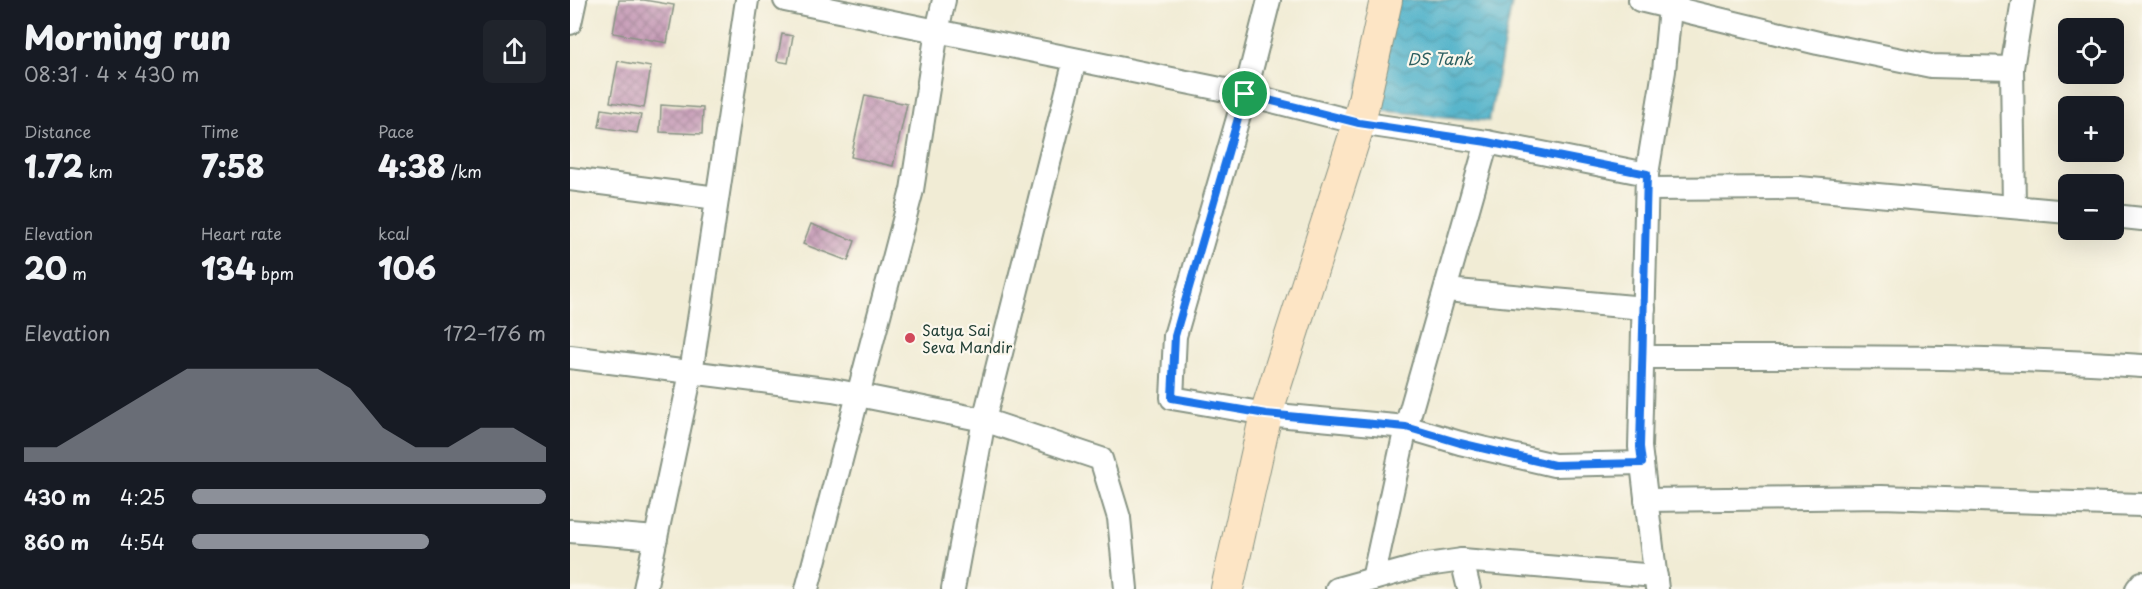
<!DOCTYPE html>
<meta charset="utf-8">
<style>
:root{--surface:#171b24;--page:#20242c;--text:#f1f3f6;--muted:#9ea1a6;--accent:#8c9099}
body{margin:0;font-family:"Playpen Sans",sans-serif;background:var(--page);color:var(--text);height:100vh;display:flex;flex-direction:column;font-size:22px;white-space:nowrap}
*{box-sizing:border-box;margin:0}
p{font-size:20px;color:var(--muted)}
.icon{flex:none;width:33px;height:33px;fill:none;stroke:currentColor;stroke-width:2;stroke-linecap:round;stroke-linejoin:round}
.map{position:relative;flex:1;overflow:hidden}
.drawer{display:flex;flex-direction:column;background:var(--surface);width:570px}
.drawer>*{flex:none}
.tools{position:absolute;left:1488px;top:18px;display:grid;gap:12px}
.tools a{display:grid;place-items:center;width:66px;height:66px;border-radius:9px;background:var(--surface);box-shadow:0 6px 24px #0002;font-size:30px}
.pin{position:absolute;display:grid;place-items:center;width:51px;height:51px;color:#fff;margin:-26px;border:3px solid #fff;border-radius:50%;box-shadow:0 2px 6px #0007}
.round{display:grid;place-items:center;flex:none;width:63px;height:63px;border-radius:9px;background:var(--page)}
.headline{display:flex;align-items:center;justify-content:space-between;height:102px;padding:0 24px}
h1{font-size:33px;font-weight:800;line-height:45px}
.stats{display:grid;grid-template-columns:repeat(3,1fr);gap:9px;height:102px;padding:6px 24px}
.stats div{display:grid;align-content:center}
.stats b{font-size:30px;font-weight:800}
.stats small{font-size:16px;font-weight:400}
.stats p{font-size:16px}
.chart{height:168px;padding:12px 24px}
.chart p{display:flex;justify-content:space-between}
.chart svg{width:100%;height:108px;margin-top:6px;fill:var(--accent);opacity:.7}
ul{padding:0 24px;list-style:none;font-size:20px}
li{display:grid;grid-template-columns:96px 72px 1fr;align-items:center;height:45px}
li i{height:15px;border-radius:8px;background:var(--accent)}
main{display:flex;flex:1;min-height:0}
.map>svg:first-child{display:block}
.water{fill:url(#water-waves);stroke:#34767e;stroke-width:1.5}
.building{fill:url(#building-cross-hatch)}
.lines{fill:none;stroke-linecap:round;stroke-linejoin:round}
.street-casing{stroke:#889484;stroke-width:26}
.secondary-casing{stroke:#889484;stroke-width:34}
.street{stroke:#fff;stroke-width:22}
.secondary{stroke:#fde5c5;stroke-width:32}
.route-casing{stroke:#fff;stroke-width:12}
.route{stroke:#1a73e8;stroke-width:8}
.poi-dot{fill:#d1495b;stroke:#fbf7ec;stroke-width:2}
.labels{text-anchor:middle;dominant-baseline:central;stroke-width:4.5;stroke-linejoin:round;paint-order:stroke}
.poi-label{font-size:15px;fill:#1f3d34;stroke:#fbf7ec;text-anchor:start}
.water-label{font-size:16px;font-style:italic;fill:#2c5f60;stroke:#fbf7ec}
</style>
<main>
<section class="drawer">
<div class="headline"><div><h1>Morning run</h1><p>08:31 · 4 × 430 m</p></div><a class="round"><svg class="icon" aria-label="share" viewBox="0 0 24 24"><path d="M12 15V3M7 8l5-5 5 5M5 13v7h14v-7"/></svg></a></div>
<div class="stats">
<div><p>Distance</p><b>1.72<small> km</small></b></div>
<div><p>Time</p><b>7:58</b></div>
<div><p>Pace</p><b>4:38<small> /km</small></b></div>
</div>
<div class="stats">
<div><p>Elevation</p><b>20<small> m</small></b></div>
<div><p>Heart rate</p><b>134<small> bpm</small></b></div>
<div><p>kcal</p><b>106</b></div>
</div>
<div class="chart"><p><span>Elevation</span>172–176 m</p>
<svg viewBox="0 0 160 44" preserveAspectRatio="none"><path d="M0 44V38L10 38L20 30L30 22L40 14L50 6L60 6L70 6L80 6L90 6L100 14L110 30L120 38L130 38L140 30L150 30L160 38V44z"/></svg>
</div>
<ul>
<li><b>430 m</b>4:25<i style="width:100%"></i></li>
<li><b>860 m</b>4:54<i style="width:67%"></i></li>
</ul>
</section>
<div class="map">
<svg width="1572" height="589" viewBox="0 0 1572 589">
<defs>
<pattern id="water-waves" width="16" height="10" patternUnits="userSpaceOnUse" patternTransform="scale(1.5)"><rect width="16" height="10" fill="#49afc8"/><path d="M0 5q4-4 8 0t8 0" fill="none" stroke="#3c90a3"/></pattern>
<pattern id="building-cross-hatch" width="8" height="8" patternUnits="userSpaceOnUse" patternTransform="scale(1.5)"><rect width="8" height="8" fill="#c395b4"/><path d="M0 0l8 8M0 8l8-8" fill="none" stroke="#9e7b93"/></pattern>
</defs>
<rect width="100%" height="100%" fill="#fbf7ec"/>
<filter id="ink" filterUnits="userSpaceOnUse"><feTurbulence type="fractalNoise" baseFrequency=".0167" numOctaves="2"/><feDisplacementMap in="SourceGraphic" scale="12" xChannelSelector="R" yChannelSelector="G"/><feConvolveMatrix kernelMatrix="1 2 1 2 8 2 1 2 1" color-interpolation-filters="sRGB"/></filter>
<filter id="wash" filterUnits="userSpaceOnUse"><feTurbulence type="fractalNoise" baseFrequency=".008" numOctaves="4" result="noise"/><feDisplacementMap in="SourceGraphic" scale="24" xChannelSelector="R" yChannelSelector="G"/><feGaussianBlur stdDeviation="1.35" result="paint"/><feColorMatrix in="noise" values="0 0 0 0 0 0 0 0 0 0 0 0 0 0 0 0 0 1.4 0 .05"/><feComposite in="paint" operator="in"/></filter>
<g filter="url(#wash)">
<rect width="100%" height="100%" fill="#f1ecd5"/>
<polygon class="water" points="806,0 927,0 942,3 919,121 784,108"/>
<g id="blocks">
<g class="building">
<polygon points="49,0 74,0 104,5 97,43 43,33"/>
<polygon points="212,34 223,36 218,63 207,61"/>
<polygon points="48,61 81,67 74,108 40,102"/>
<polygon points="295,95 337,104 323,166 281,157"/>
<polygon points="91,105 133,108 132,134 90,132"/>
<polygon points="32,109 71,115 67,133 29,127"/>
<polygon points="241,224 285,241 278,261 233,244"/>
</g>
</g>
</g>
<g filter="url(#ink)">
<use href="#blocks" fill-opacity="0" stroke="#889484" stroke-width="1.5"/>
<g class="lines">
<defs>
<g id="street">
<polyline points="215,0 675,94 789,123 917,142 1077,174"/>
<polyline points="699,0 675,94 605,336 602,398 696,414 836,427 890,443 984,465 1072,463"/>
<polyline points="1070,0 1248,43 1361,66 1442,68"/>
<polyline points="0,23 5,0"/>
<polyline points="0,179 147,198"/>
<polyline points="1077,189 1229,188 1498,212"/>
<polyline points="1444,207 1442,68 1453,0"/>
<polyline points="1544,216 1572,219"/>
<polyline points="876,290 1074,308"/>
<polyline points="0,357 263,390 414,420 531,459 549,518 556,589"/>
<path d="M 1073,357 C 1240,357 1406,355 1572,366"/>
<polyline points="1076,500 1311,497 1572,505"/>
<polyline points="0,531 86,538"/>
<polyline points="892,560 899,589"/>
<polyline points="803,579 836,427 917,142"/>
<polyline points="75,589 121,373 177,0"/>
<polyline points="237,589 342,190 367,31 374,0"/>
<polyline points="383,589 414,420 505,60"/>
<polyline points="767,589 850,566 892,560 1086,576"/>
<polyline points="1087,589 1070,447 1077,174 1094,71 1100,8"/>
<polyline points="1567,589 1572,583"/>
</g>
<polyline id="secondary" points="657,589 696,414 789,123 816,0"/>
</defs>
<use href="#street" class="street-casing"/>
<use href="#secondary" class="secondary-casing"/>
<use href="#street" class="street"/>
<use href="#secondary" class="secondary"/>
</g>
</g>
<g class="lines" filter="url(#ink)">
<defs>
<polygon id="route" points="675,94 789,123 917,142 1077,174 1070,447 1072,463 984,465 890,443 836,427 696,414 602,398 605,336"/>
</defs>
<use href="#route" class="route-casing"/>
<use href="#route" class="route"/>
</g>
<circle class="poi-dot" cx="340" cy="338" r="6"/>
<g class="labels">
<g class="poi-label">
<text x="352" y="329">Satya Sai<tspan x="352" dy="17">Seva Mandir</tspan></text>
</g>
<g class="water-label">
<text x="870" y="58">DS Tank</text>
</g>
</g>
</svg>
<div class="tools">
<a><svg class="icon" aria-label="locate" viewBox="0 0 24 24"><circle cx="12" cy="12" r="6"/><path d="M12 2v4M12 18v4M2 12h4M18 12h4"/></svg></a>
<a>+</a>
<a>−</a>
</div>
<div class="pin" style="left:675px;top:94px;background:#1e9e55"><svg class="icon" aria-label="arrive" viewBox="0 0 24 24"><path d="M6 21V4h12l-3 4 3 4H6"/></svg></div>
</div>
</main>
